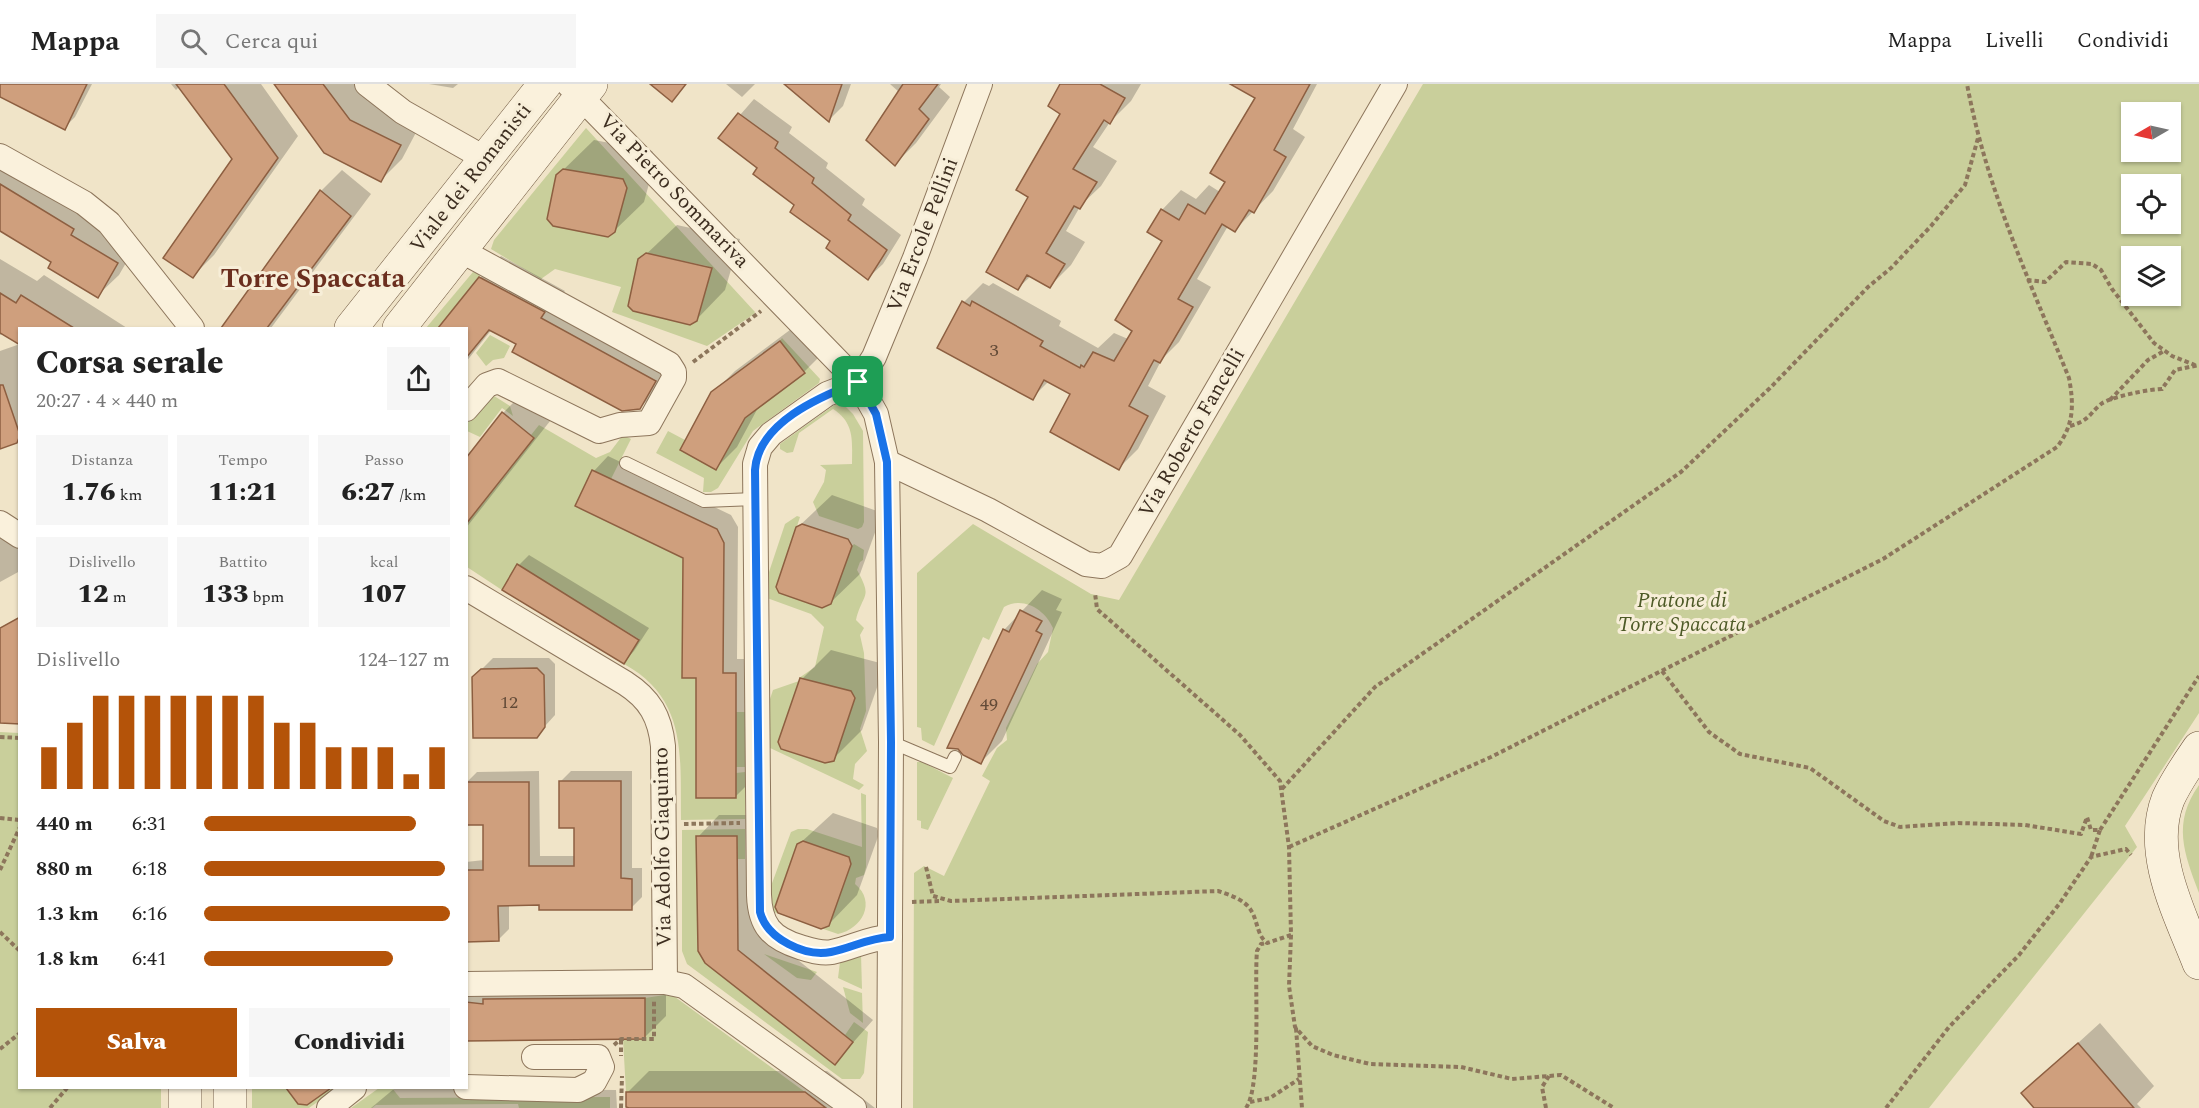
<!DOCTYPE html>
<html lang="it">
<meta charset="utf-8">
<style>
:root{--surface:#fff;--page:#f6f6f6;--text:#222;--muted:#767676;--line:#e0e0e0;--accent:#b45309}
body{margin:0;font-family:Spectral,serif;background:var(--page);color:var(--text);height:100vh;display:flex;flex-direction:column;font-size:22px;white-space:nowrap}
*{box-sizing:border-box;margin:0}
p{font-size:20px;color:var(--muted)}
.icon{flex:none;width:33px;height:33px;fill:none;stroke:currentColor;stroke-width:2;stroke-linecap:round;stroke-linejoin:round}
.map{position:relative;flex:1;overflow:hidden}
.panel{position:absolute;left:18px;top:243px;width:450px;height:762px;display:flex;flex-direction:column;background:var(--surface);border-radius:0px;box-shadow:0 2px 4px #0004}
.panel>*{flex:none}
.needle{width:39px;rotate:261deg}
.controls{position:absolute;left:2121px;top:18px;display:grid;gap:12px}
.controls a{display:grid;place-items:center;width:60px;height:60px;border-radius:0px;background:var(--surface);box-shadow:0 2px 4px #0004;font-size:30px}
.pin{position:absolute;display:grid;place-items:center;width:51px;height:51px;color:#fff;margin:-26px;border-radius:12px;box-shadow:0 3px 9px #0006}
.round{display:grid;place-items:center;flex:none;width:63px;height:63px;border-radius:0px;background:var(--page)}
.headline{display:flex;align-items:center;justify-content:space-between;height:102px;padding:0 18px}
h1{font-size:33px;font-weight:800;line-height:45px}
.figures{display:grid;grid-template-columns:repeat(3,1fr);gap:9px;height:102px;padding:6px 18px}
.figures div{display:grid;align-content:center;border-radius:0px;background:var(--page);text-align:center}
.figures b{font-size:26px;font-weight:800}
.figures small{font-size:16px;font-weight:400}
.figures p{font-size:16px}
.chart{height:168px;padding:12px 18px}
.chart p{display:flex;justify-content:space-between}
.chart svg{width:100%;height:108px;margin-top:6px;stroke:var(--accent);stroke-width:6}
.cta{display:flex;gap:12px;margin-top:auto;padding:12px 18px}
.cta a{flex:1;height:69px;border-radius:0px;background:var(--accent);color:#fff;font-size:24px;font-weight:800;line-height:69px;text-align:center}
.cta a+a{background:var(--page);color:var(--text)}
ul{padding:0 18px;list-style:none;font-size:20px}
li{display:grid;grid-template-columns:96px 72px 1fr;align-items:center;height:45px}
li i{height:15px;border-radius:8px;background:var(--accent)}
header{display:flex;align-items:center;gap:36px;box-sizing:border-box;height:84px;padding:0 30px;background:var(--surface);border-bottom:2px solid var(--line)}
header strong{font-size:28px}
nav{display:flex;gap:33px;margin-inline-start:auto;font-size:21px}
.search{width:420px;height:54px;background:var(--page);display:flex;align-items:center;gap:15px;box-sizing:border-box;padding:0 21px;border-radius:0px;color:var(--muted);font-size:22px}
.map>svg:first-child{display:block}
.green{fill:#c9cf9b;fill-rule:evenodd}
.shadow{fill:#0003}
.building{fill:#cf9f7d;stroke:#8d5f41;stroke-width:1.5}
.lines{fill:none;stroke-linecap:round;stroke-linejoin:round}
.lane-casing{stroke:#8d765c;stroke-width:14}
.street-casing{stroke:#8d765c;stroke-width:26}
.secondary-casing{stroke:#6f573f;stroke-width:34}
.path{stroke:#8d765c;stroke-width:4;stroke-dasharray:4.5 3;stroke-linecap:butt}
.lane{stroke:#faf1dc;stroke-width:12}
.street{stroke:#faf1dc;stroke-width:24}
.secondary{stroke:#faf1dc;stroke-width:33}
.route-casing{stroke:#fff;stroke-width:12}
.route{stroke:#1a73e8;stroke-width:8}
.labels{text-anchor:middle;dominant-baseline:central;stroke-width:6;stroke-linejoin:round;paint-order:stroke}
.number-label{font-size:18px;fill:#624a37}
.street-label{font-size:21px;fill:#3d2e20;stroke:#f7eed8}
.park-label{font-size:21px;font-style:italic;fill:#4d5a26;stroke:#f7eed8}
.district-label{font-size:27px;font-weight:bold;fill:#6b2e1e;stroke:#f7eed8}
</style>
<header>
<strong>Mappa</strong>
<div class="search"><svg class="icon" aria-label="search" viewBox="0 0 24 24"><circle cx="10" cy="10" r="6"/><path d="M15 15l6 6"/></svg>Cerca qui</div>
<nav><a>Mappa</a><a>Livelli</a><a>Condividi</a></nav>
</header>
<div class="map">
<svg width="2199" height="1024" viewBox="0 0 2199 1024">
<rect width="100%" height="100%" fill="#f0e4c8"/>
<g class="green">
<path d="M 1423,0 L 2199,0 L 2199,629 L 2125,742 L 2137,763 L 1929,1024 L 913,1024 L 914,789 L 924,782 L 944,792 L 990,697 L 982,692 L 997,664 L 1007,656 L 1006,644 L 1037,580 L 1048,568 L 1053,544 C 1045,526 1024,512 1004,523 L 989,556 L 983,553 L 934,662 L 922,656 L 921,644 L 917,643 L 917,489 L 973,440 L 1091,510 L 1119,516 ZM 2132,28 L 2170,28 L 2170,68 L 2132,68 ZM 2132,100 L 2170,100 L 2170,140 L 2132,140 ZM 2132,172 L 2170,172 L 2170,212 L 2132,212 Z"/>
<path d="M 586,44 L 755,228 L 754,230 L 707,262 L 612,228 L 621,203 L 555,185 L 541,195 L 491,165 L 494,156 ZM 563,85 L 623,95 L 627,104 L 615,148 L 608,153 L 553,142 L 547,135 L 556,91 ZM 646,169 L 707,182 L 711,187 L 690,241 L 633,227 L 628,222 Z"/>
<polygon points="473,188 481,190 438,244 426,244"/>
<polygon points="490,251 510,262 504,274 493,276 486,282 476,269"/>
<polygon points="782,254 820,295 819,299 753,347 718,404 711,408 703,408 704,394 656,369 668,347 685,356 681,366 717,385 745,334 804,289 780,257"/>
<polygon points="491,310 510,322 513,332 502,324 480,353 467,347 466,341"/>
<path d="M 840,317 L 853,330 L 863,347 L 864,438 L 862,443 L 858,445 L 819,432 L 813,418 L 824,398 L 826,386 L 820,381 L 852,380 C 852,357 855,339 833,325 L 799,349 L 793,368 L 787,369 L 780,365 L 780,360 Z"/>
<path d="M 539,341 L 596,374 L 610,368 L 623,351 L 631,355 L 611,395 L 592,386 L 575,422 L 683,474 L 682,593 L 696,594 L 696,714 L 736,714 L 736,689 L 745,688 L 745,735 L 681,736 C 680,673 688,615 624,580 L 639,555 L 518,481 L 502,506 L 467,483 L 466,440 L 533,354 L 531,351 Z"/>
<path d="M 797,432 L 800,433 L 777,503 L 779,509 L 822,524 L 831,520 L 852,462 L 854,460 L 864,466 L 863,476 L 860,478 L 857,486 C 873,515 863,508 856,536 L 864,544 L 860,551 L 864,569 L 866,627 L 860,645 L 867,667 L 855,680 L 853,695 L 864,701 L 859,706 L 768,663 L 769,618 L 773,606 L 799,597 L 778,658 L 781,665 L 825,679 L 834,676 L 855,614 L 851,607 L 799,594 L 815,583 L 824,543 L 811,530 L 767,514 L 767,494 L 785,440 Z"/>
<rect x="736" y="628" width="9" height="55"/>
<polygon points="0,648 19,649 20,1004 161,1004 161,1024 0,1024"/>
<polygon points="922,678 953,694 928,746 921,744 921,737 917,736 917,678"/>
<path d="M 2199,701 L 2199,809 C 2184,769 2172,739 2199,701 Z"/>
<path d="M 861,709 L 866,711 L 866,783 L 864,791 L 856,794 L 855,800 C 877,818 862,845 838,850 L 774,828 L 768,810 L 791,748 L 798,745 L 807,745 L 862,763 ZM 803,757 L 848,773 L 851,779 L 828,842 L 821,845 L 778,829 L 775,822 L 797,760 Z"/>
<polygon points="745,745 745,775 737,775 737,752 696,752 698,867 705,879 835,981 853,958 845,951 854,938 868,948 864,989 860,995 842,995 687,880 682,867 682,746"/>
<polygon points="764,870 817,888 811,896 797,894"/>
<polygon points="861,870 862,905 838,894 840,878"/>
<polygon points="843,903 862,909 863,939 850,929"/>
<polygon points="671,910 805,1008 626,1008 623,955 645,955 645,914"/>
<polygon points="252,1004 286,1004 298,1020 307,1021 331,1004 337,1004 309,1024 252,1024"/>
<polygon points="379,1004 392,1004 400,1014 610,1013 610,1024 519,1024 518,1020 376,1021 372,1024 351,1024"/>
</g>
<g class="shadow">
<polygon points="0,0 92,0 75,33 64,44 0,11"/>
<polygon points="171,0 261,0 298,52 214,171 193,192 234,75 180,2 176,6"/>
<polygon points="276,0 360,0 421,39 402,75 381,96"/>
<polygon points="429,0 458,0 453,4"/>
<polygon points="726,0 755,0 742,13"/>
<polygon points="786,0 851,0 843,22 829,36"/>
<polygon points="890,0 941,0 939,3 950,13 916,59 895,80 899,8"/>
<polygon points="1062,0 1141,0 1131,17 1110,38 1093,63 1117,77 1101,102 1081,121 1066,147 1085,158 1071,181 1050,202 1031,192 1018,204 1030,113 1062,30"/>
<polygon points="1242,0 1317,0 1293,45 1305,53 1273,107 1235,146 1228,142 1197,195 1211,203 1179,258 1162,275 1148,302 1166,312 1138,365 1118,385 1072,310 1049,297 1032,314 964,218 983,199 989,202 993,199 1061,237 1059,242 1098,264 1114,249 1128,255 1164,156 1162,126 1181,106 1196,115 1209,101 1220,108 1227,97 1257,13"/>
<polygon points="754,15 792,43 789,49 828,79 826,84 865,115 862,121 901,151 883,180 868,194 759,84 720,54"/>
<polygon points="594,56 652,67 656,74 644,118 614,147 557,92"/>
<polygon points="0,67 138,158 119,191 97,212 53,177 0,145"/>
<polygon points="342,86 371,110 271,244 223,244 321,107"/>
<polygon points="677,141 740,155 725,206 696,236 640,176"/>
<polygon points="501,172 565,207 561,212 676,275 661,302 640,324 492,245 466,278 466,244 440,244 480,194"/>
<polygon points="0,175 37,197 44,191 127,244 20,244 0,251"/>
<polygon points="802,237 825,267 804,288 760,320 737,363 716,384 713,309 735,287"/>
<polygon points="20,260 20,354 0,363 0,267"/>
<polygon points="524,308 554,332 466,444 466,376 503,329"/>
<polygon points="608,372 731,431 738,443 737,575 750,575 750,698 735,713 697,593 684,473 577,422 594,387"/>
<polygon points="832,411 877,427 881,432 860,490 830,519 797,444"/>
<polygon points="0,448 20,460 20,487 0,498"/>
<polygon points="529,471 649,544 634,567 624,578 519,481"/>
<polygon points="1042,506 1062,515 1056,526 1062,528 1002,657 981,678 1004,546"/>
<polygon points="831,566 880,579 884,584 862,646 833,675 802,595"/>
<polygon points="493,574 549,574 555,580 555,631 536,652 474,593"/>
<polygon points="539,687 540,772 576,772 576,742 560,698 571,687 632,687 632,784 642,784 642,813 631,824 509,820 509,845 498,856 466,856 466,778 484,776 484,740 466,699 477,688"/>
<polygon points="833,729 877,744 879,750 857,811 828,841 798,761"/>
<polygon points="719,731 758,731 758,844 873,936 835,979 706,878 698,753"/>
<polygon points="666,893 666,932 645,953 466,955 466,898"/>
<polygon points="2100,939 2154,1002 2137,1020 2141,1024 2036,1024 2023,1009"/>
<polygon points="649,987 827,987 875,1024 629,1024 628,1008"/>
<polygon points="288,1004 329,1004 307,1020 299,1019"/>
<polygon points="395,1004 616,1006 617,1024 371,1024"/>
</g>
<g class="building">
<polygon points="0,0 87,0 65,46 0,13"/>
<polygon points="176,0 224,0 278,74 193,194 163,174 232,75"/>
<polygon points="274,0 323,0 350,36 401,61 381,98 324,69"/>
<polygon points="650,0 686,0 672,18"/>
<polygon points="784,0 842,0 829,38"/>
<polygon points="903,0 938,0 919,25 929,35 895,82 866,56"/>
<polygon points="1060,0 1100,0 1125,14 1110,40 1104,36 1073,85 1097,98 1080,125 1074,122 1046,169 1065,180 1050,204 1027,191 1018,206 986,188 1028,113 1016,106 1060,30 1048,22"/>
<polygon points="1230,0 1310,0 1274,66 1286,73 1254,129 1249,126 1235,148 1222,140 1178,215 1193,223 1160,279 1154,276 1129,322 1148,332 1119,386 1050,348 1070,310 1044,296 1033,316 937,264 962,217 970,222 972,217 1043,257 1040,262 1080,284 1081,281 1084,283 1093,268 1114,277 1132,247 1115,236 1162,157 1147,148 1161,125 1179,136 1188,120 1205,130 1225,98 1210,89 1255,14"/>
<polygon points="738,29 778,58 775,64 814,94 812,99 851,131 848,136 887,166 868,196 826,164 830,157 790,128 794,121 753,90 757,84 718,54"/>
<polygon points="563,85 623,95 627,104 615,148 608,153 553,142 547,135 556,91"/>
<polygon points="0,100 74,145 71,151 118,179 98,214 48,184 51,178 0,147"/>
<polygon points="320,106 351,132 267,244 221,244"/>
<polygon points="646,169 712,184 697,237 690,241 633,227 628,222 638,175"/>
<polygon points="479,193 545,228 541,234 656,297 640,325 622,327 512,268 516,260 489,246 466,274 466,244 438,244"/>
<polygon points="0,209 16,219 21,211 74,244 20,244 20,261 0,249"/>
<polygon points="780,257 805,289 745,334 716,386 680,366 711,308"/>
<polygon points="0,301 3,301 20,351 17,359 0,365"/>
<polygon points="502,328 534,354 466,440 466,374"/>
<polygon points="592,386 717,445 724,459 723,589 736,589 736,714 696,714 696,594 682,594 683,474 575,422"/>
<polygon points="802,440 848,455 852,462 831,520 822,524 779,509 776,503 796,443"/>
<polygon points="517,480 639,556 624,580 502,506"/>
<polygon points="1020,526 1042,537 1036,547 1042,550 981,680 963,671 958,665 947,664 1003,545 1009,548"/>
<polygon points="20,533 20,640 0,639 0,544"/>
<polygon points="537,584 544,591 545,643 537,654 473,654 472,593 481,585"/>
<polygon points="800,594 851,607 855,614 834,677 825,679 781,665 778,658"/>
<polygon points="559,697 621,697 621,794 632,795 632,826 539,826 539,821 498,822 499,857 466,858 466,786 483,786 483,741 466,741 466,698 529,698 529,782 574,782 574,744 559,744"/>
<polygon points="696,752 737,752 738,866 853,958 835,981 705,879 698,867"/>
<polygon points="803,757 849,773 851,780 829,842 821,845 778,829 775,823 797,760"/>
<polygon points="645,914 645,955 466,957 466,918 483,920 483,915"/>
<polygon points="2078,959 2134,1024 2034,1024 2021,1009"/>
<polygon points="286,1004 331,1004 307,1021 298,1020"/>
<polygon points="626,1008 805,1008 826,1024 629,1024 626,1023"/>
</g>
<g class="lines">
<defs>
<g id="lane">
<polyline points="626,379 704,417 755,415"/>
<polyline points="891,658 950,683 955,673"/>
</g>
<g id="street">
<polyline points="367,0 403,28 486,75"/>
<polyline points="568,0 858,298 876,330 887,378 891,658 889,1024"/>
<polyline points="0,72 84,119 109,139 192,244"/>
<polyline points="460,166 669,280 674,288 674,294 649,339 620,341 599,347 498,297 487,301 466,325"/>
<polyline points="887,378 988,426 1086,480 1102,482 1120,472 1395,0"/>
<polyline points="0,439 20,452"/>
<path d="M 466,504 L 625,599 C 650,615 660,633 663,662 L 665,898 L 684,902 L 854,1024"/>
<path d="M 890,853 C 868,854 852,864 832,868 C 821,870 810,866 800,863 C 771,854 760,841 759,811 L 755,380 L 760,363 L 771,350 L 827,310 L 858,298 L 874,273 L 915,174 L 980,0"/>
<polyline points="466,900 665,898"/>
<polyline points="466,1003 578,1006 594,998 602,983 598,973 534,973"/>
<polyline points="329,1024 354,1004"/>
</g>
<g id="secondary">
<polyline points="351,244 545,0"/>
<polyline points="399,244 591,0"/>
<path d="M 2199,664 C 2188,680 2176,697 2168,715 C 2147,769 2180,830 2199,879"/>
<polyline points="185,1024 185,1004"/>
<polyline points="230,1024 230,1004"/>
</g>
</defs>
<use href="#lane" class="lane-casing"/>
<use href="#street" class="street-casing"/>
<use href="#secondary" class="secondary-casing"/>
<g class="path">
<polyline points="2027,196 2045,198 2066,178 2092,180 2101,186 2112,205 2154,259 2172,272 2195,281"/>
<polyline points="693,278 761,227"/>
<polyline points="2110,316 2148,276 2164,267"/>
<path d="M 2070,342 C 2090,336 2088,331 2101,320 C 2110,313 2150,305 2162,305 L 2175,286 L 2199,281"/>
<polyline points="1662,587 1709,648 1740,670 1810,684 1884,737 1900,743 1958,739 2025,741 2081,750 2087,733 2091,746 2100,746 2091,773"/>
<polyline points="0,653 20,654"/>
<polyline points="1282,705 1375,603 1681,388 1770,304 1868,203 1891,184 1931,142 1965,101 1978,54"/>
<polyline points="0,734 20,736"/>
<polyline points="684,740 740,739"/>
<polyline points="2100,746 2199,592"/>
<path d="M 1289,763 L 1491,673 L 1883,475 L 2057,363 C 2074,341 2074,321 2069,294 C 2029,195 1987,107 1967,0"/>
<path d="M 926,783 L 933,812 L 951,817 L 1218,807 C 1230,811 1246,816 1252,828 C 1258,839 1257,851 1267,859 L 1291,851 L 1289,763 L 1280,697 L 1240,651 L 1097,525 L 1095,509"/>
<polyline points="0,786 20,743"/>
<polyline points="912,818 941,817"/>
<polyline points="0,848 20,867"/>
<polyline points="1291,851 1289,902 1295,943 1312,962 1333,971 1370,980 1461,983 1512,995 1561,991 1614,1024"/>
<polyline points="1296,944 1302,1024"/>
<polyline points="621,956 621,972"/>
<polyline points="614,961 621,955 654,955 654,917"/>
<polyline points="0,965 20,949"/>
<polyline points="1250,1018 1270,1014 1299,995"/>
<polyline points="50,1024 67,1004"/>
<polyline points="621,1024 622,992"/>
<path d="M 1246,1024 C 1262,1001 1254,900 1257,867 L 1261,860 L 1267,859"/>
<polyline points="1546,1024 1542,1003 1549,992"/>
<polyline points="1886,1024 1949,943 2019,871 2060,819 2091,773 2126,765 2131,771"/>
</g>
<use href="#lane" class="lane"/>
<use href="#street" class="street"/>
<use href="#secondary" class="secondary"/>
</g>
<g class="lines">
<defs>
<path id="route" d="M 858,298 L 876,330 L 887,378 L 891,658 L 890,853 C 868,854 852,864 831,868 C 805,873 767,855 760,828 L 755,386 C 758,339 819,313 858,298 Z"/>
</defs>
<use href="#route" class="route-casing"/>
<use href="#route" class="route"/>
</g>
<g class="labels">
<g class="number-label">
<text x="994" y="266">3</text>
<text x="509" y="618">12</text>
<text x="989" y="620">49</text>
</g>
<g class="street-label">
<text transform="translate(471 94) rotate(-52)">Viale dei Romanisti</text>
<text transform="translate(674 107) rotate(46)">Via Pietro Sommariva</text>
<text transform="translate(923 151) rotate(-69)">Via Ercole Pellini</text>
<text transform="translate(1192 349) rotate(-60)">Via Roberto Fancelli</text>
<text transform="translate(663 763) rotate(-91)">Via Adolfo Giaquinto</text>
</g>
<g class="park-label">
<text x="1682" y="517">Pratone di<tspan x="1682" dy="24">Torre Spaccata</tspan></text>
</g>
<g class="district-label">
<text x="313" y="195">Torre Spaccata</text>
</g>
</g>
</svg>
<div class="controls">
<a><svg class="needle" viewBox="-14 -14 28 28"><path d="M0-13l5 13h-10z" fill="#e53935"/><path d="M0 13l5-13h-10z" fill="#767676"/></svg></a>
<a><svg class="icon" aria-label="locate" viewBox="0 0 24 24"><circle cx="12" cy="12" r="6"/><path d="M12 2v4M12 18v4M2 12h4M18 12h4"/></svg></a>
<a><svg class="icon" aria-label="layers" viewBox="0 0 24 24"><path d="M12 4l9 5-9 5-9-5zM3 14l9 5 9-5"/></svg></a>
</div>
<div class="pin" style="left:858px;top:298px;background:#1e9e55"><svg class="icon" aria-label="arrive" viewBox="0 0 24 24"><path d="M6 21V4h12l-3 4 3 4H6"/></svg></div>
<section class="panel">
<div class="headline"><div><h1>Corsa serale</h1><p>20:27 · 4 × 440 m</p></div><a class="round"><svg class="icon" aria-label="share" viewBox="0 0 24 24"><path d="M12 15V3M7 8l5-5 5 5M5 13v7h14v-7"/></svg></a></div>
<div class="figures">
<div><p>Distanza</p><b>1.76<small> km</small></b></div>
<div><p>Tempo</p><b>11:21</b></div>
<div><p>Passo</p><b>6:27<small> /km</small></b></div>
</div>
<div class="figures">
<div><p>Dislivello</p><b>12<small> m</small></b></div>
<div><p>Battito</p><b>133<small> bpm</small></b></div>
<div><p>kcal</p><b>107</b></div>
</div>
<div class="chart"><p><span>Dislivello</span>124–127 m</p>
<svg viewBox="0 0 160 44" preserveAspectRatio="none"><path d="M5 44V27M15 44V17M25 44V6M35 44V6M45 44V6M55 44V6M65 44V6M75 44V6M85 44V6M95 44V17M105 44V17M115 44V27M125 44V27M135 44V27M145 44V38M155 44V27"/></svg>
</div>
<ul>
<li><b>440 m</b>6:31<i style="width:86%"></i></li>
<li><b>880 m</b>6:18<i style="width:98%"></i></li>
<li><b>1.3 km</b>6:16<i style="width:100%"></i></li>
<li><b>1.8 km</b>6:41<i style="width:77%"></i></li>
</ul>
<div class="cta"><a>Salva</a><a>Condividi</a></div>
</section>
</div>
